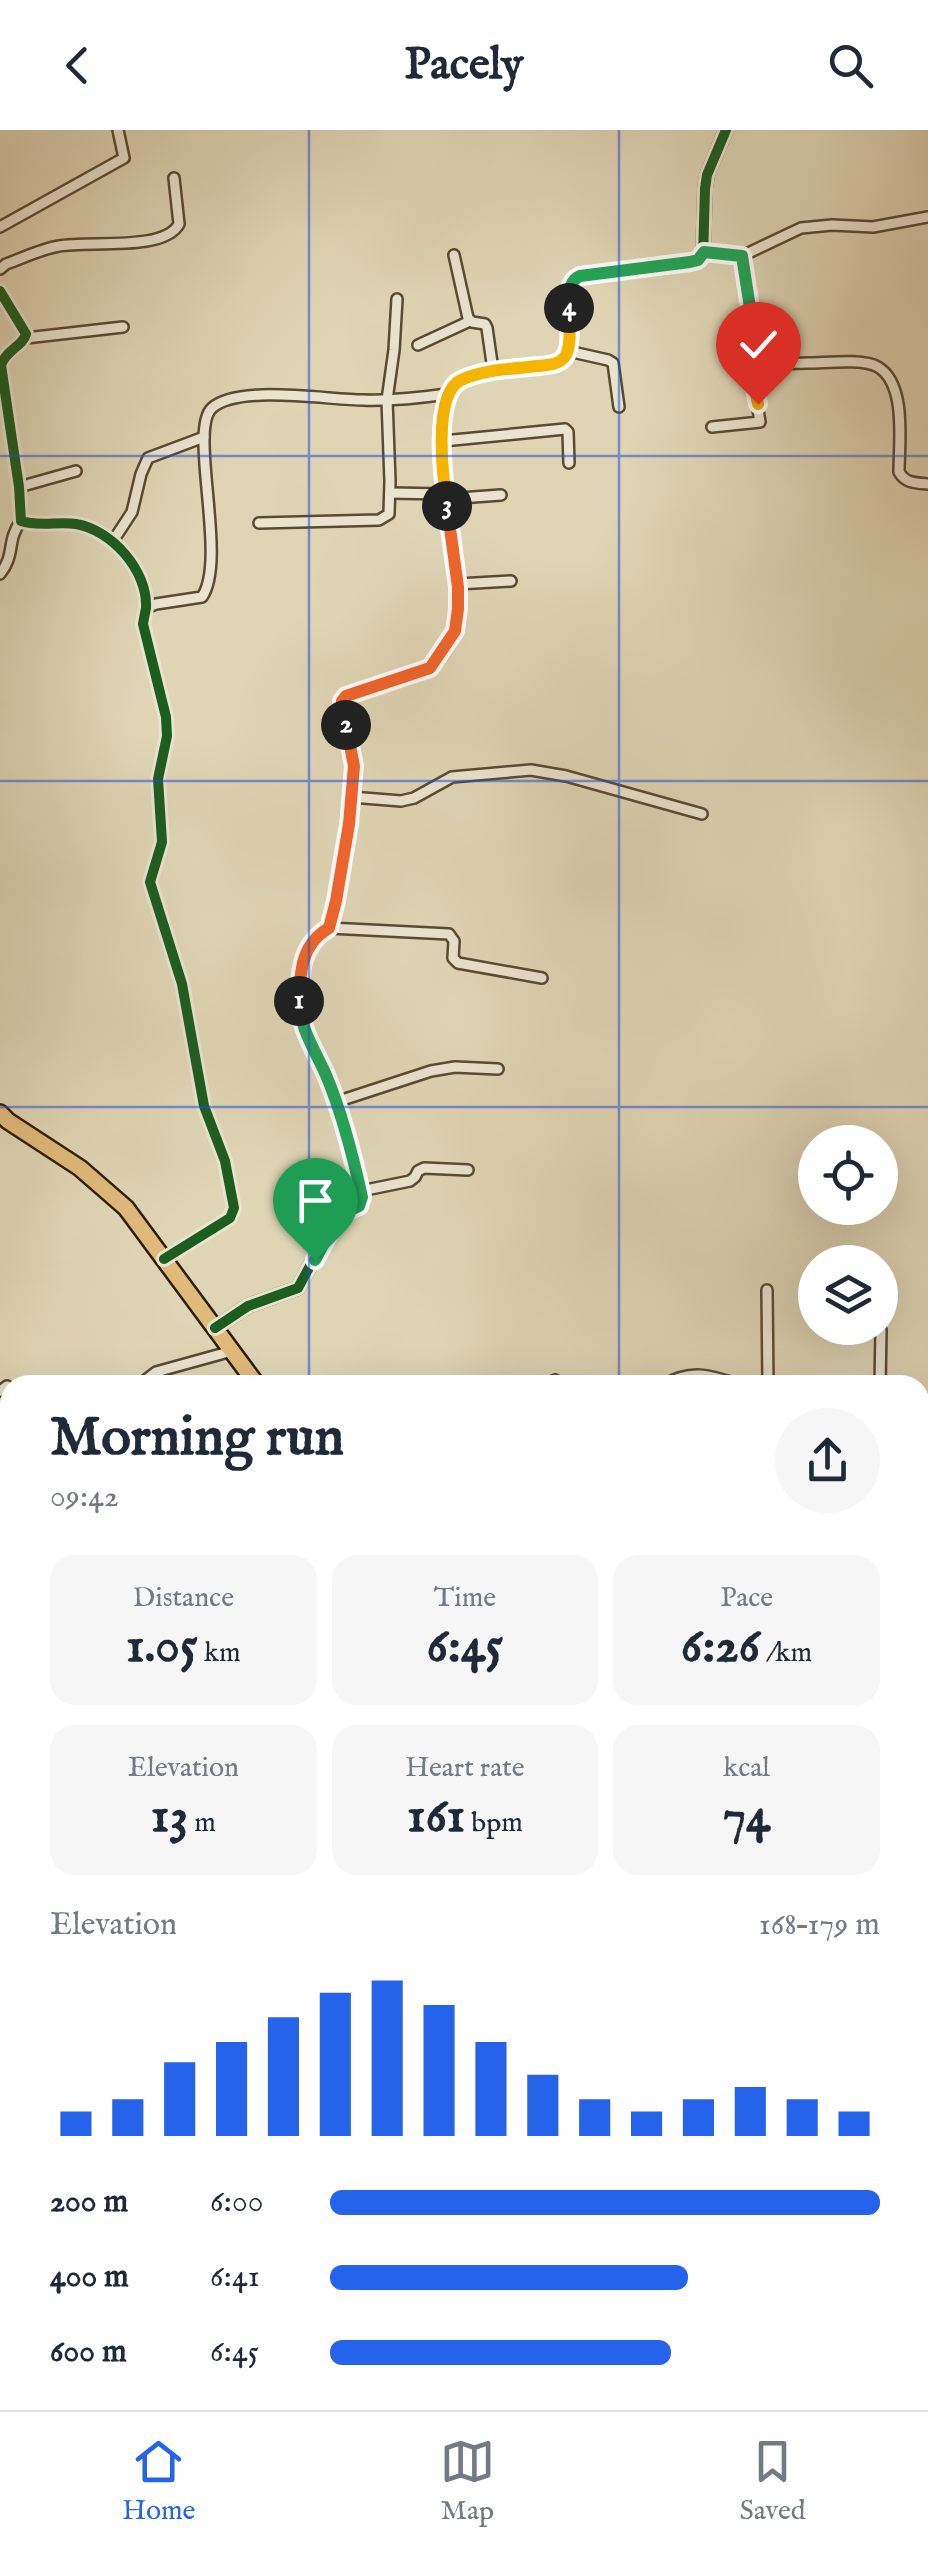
<!DOCTYPE html>
<meta charset="utf-8">
<style>
:root{--surface:#fff;--page:#f6f6f7;--text:#1f2937;--muted:#747a83;--line:#e0e1e3;--accent:#2563eb}
body{margin:0;font-family:"IM FELL English",serif;background:var(--page);color:var(--text);height:100vh;display:flex;flex-direction:column;font-size:38px;white-space:nowrap}
*{box-sizing:border-box;margin:0}
p{font-size:32px;color:var(--muted)}
.icon{flex:none;width:55px;height:55px;fill:none;stroke:currentColor;stroke-width:2;stroke-linecap:round;stroke-linejoin:round}
.map{position:relative;flex:1;overflow:hidden}
.side{position:absolute;left:0px;top:1245px;width:930px;height:1035px;display:flex;flex-direction:column;background:var(--surface);border-radius:30px 30px 0 0;box-shadow:0 10px 40px #0002}
.side>*{flex:none}
.tools{position:absolute;left:798px;top:995px;display:grid;gap:20px}
.tools a{display:grid;place-items:center;width:100px;height:100px;border-radius:50%;background:var(--surface);box-shadow:0 10px 40px #0002;font-size:50px}
.pin{position:absolute;display:grid;place-items:center;width:85px;height:85px;color:#fff;margin:-102px -42px;border-radius:50% 50% 50% 0;rotate:-45deg;box-shadow:0 0 10px #0007}
.pin .icon{rotate:45deg}
.km{position:absolute;width:50px;height:50px;margin:-25px;border-radius:50%;background:#222;color:#fff;font-size:28px;line-height:50px;text-align:center}
.round{display:grid;place-items:center;flex:none;width:105px;height:105px;border-radius:52px;background:var(--page)}
.head{display:flex;align-items:center;justify-content:space-between;height:170px;padding:0 50px}
h1{font-size:55px;font-weight:800;line-height:75px}
.metrics{display:grid;grid-template-columns:repeat(3,1fr);gap:15px;height:170px;padding:10px 50px}
.metrics div{display:grid;align-content:center;border-radius:25px;background:var(--page);text-align:center}
.metrics b{font-size:50px;font-weight:800}
.metrics small{font-size:28px;font-weight:400}
.metrics p{font-size:28px}
.chart{height:280px;padding:20px 50px}
.chart p{display:flex;justify-content:space-between}
.chart svg{width:100%;height:180px;margin-top:10px;stroke:var(--accent);stroke-width:6}
ul{padding:0 50px;list-style:none;font-size:32px}
li{display:grid;grid-template-columns:160px 120px 1fr;align-items:center;height:75px}
li i{height:25px;border-radius:12px;background:var(--accent)}
header{display:flex;justify-content:space-between;align-items:center;height:130px;padding:0 50px;background:var(--surface);font-size:45px;font-weight:800}
.tab-bar{display:flex;justify-content:space-around;align-items:center;height:140px;border-top:2px solid var(--line);background:var(--surface);font-size:28px;color:var(--muted)}
.tab-bar a{display:grid;justify-items:center;gap:5px}
.tab-bar .active{color:var(--accent)}
.map>svg:first-child{display:block}
.lines{fill:none;stroke-linecap:round;stroke-linejoin:round}
.minor-casing{stroke:#5a4a32;stroke-width:14}
.tertiary-casing{stroke:#5a4a32;stroke-width:16}
.secondary-casing{stroke:#2d1c07;stroke-width:18}
.primary-casing{stroke:#2d1c07;stroke-width:20}
.minor{stroke:#eae4cf;stroke-width:9}
.tertiary{stroke:#eae4cf;stroke-width:11}
.secondary{stroke:#eae4cf;stroke-width:12}
.primary{stroke:#e0ba7a;stroke-width:15}
.cycleway-casing{stroke:#eae4cf;stroke-width:16}
.cycleway{stroke:#1b5e20;stroke-width:10}
.split-1-casing{stroke:#fff;stroke-width:20}
.split-2-casing{stroke:#fff;stroke-width:20}
.split-3-casing{stroke:#fff;stroke-width:20}
.split-4-casing{stroke:#fff;stroke-width:20}
.split-5-casing{stroke:#fff;stroke-width:20}
.split-6-casing{stroke:#fff;stroke-width:20}
.split-1{stroke:#22a559;stroke-width:12}
.split-2{stroke:#f0652b;stroke-width:12}
.split-3{stroke:#f0652b;stroke-width:12}
.split-4{stroke:#f5b400;stroke-width:12}
.split-5{stroke:#22a559;stroke-width:12}
.split-6{stroke:#f5b400;stroke-width:12}
.grid{fill:none;stroke:#1d4ed8;stroke-width:2.5;stroke-opacity:0.55}
</style>
<header><svg class="icon" aria-label="back" viewBox="0 0 24 24"><path d="M15 5l-7 7 7 7"/></svg>Pacely<svg class="icon" aria-label="search" viewBox="0 0 24 24"><circle cx="10" cy="10" r="6"/><path d="M15 15l6 6"/></svg></header>
<div class="map">
<svg width="928" height="2280" viewBox="0 0 928 2280">
<rect width="100%" height="100%" fill="#dfd5b5"/>
<filter id="stains"><feTurbulence type="fractalNoise" baseFrequency=".002" numOctaves="4"/><feColorMatrix values="0 0 0 0 .2 0 0 0 0 .09 0 0 0 0 .02 0 0 0 .5 -.17"/></filter>
<radialGradient id="worn" r=".72"><stop offset=".6" stop-color="#630" stop-opacity="0"/><stop offset="1" stop-color="#630" stop-opacity=".3"/></radialGradient>
<g class="lines">
<defs>
<g id="minor">
<polyline points="0,97 124,28 118,0"/>
<path d="M 704,122 L 742,126 L 756,221 L 762,230 C 776,236 793,233 808,233 C 826,233 863,228 878,237 C 907,254 899,314 899,342 C 905,353 915,353 928,354"/>
<polyline points="454,125 468,188 472,192 485,194 487,198 493,240"/>
<polyline points="742,126 801,98 832,95 873,97 928,87"/>
<path d="M 0,139 L 6,134 C 23,128 41,119 59,116 C 87,110 164,122 179,94 L 174,48"/>
<path d="M 0,161 L 26,204 C 23,216 6,220 1,235 L 19,357 L 21,391 C 39,397 58,391 76,394 C 112,400 148,441 146,478 C 145,483 144,488 143,494 L 166,587 L 167,606 L 158,649 L 162,712 L 150,752 L 182,854 L 204,976 L 225,1031 L 234,1078 L 230,1088 L 164,1129"/>
<polyline points="26,208 123,197"/>
<polyline points="418,215 470,191"/>
<polyline points="568,221 608,230 613,233 619,277"/>
<polyline points="712,297 760,292 752,242 758,227"/>
<polyline points="443,311 565,299 568,302 569,333"/>
<polyline points="19,357 76,341"/>
<polyline points="390,363 446,364"/>
<polyline points="446,369 501,365"/>
<polyline points="259,393 379,390 389,384 390,351 387,270 394,220 397,169"/>
<polyline points="113,411 132,382 141,344 148,328 204,307"/>
<path d="M 0,444 C 16,424 6,411 21,391"/>
<polyline points="458,454 511,451"/>
<path d="M 146,478 L 156,474 L 202,467 C 228,429 188,300 212,278 C 238,254 328,270 363,270 C 391,271 419,268 447,264"/>
<polyline points="351,667 401,671 414,668 452,647 531,640 566,646 702,684"/>
<polyline points="329,798 449,804 454,811 453,828 458,833 542,848"/>
<polyline points="336,972 431,941 455,937 498,939"/>
<polyline points="361,1061 410,1051 415,1047 418,1041 424,1038 468,1040"/>
<polyline points="767,1160 768,1255"/>
<polyline points="555,1250 556,1255"/>
<polyline points="139,1255 156,1242 232,1221"/>
<path d="M 664,1255 C 692,1238 712,1246 740,1255"/>
<polyline points="880,1255 881,1200"/>
<polyline points="0,1261 7,1256"/>
<polyline points="920,1274 928,1275"/>
<polyline points="0,1354 10,1368"/>
<polyline points="0,1401 10,1394"/>
<polyline points="920,1452 925,1453 928,1458"/>
<polyline points="920,1633 928,1633"/>
<polyline points="920,1856 928,1857"/>
<polyline points="0,1925 10,1942"/>
<polyline points="1,2112 10,2091"/>
<polyline points="920,2163 928,2172"/>
<polyline points="920,2220 928,2226"/>
<polyline points="101,2270 107,2280"/>
<polyline points="664,2280 672,2270"/>
</g>
<path id="tertiary" d="M 215,1198 L 248,1176 L 298,1158 L 336,1088 L 359,1076 L 362,1072 C 362,1043 338,973 326,945 C 320,931 311,918 306,903 C 293,868 295,819 329,798 L 342,740 L 353,636 L 343,571 L 346,566 L 355,562 C 374,556 412,549 428,539 C 442,530 456,504 458,488 C 461,463 455,436 452,412 C 448,381 445,351 443,320 C 442,303 439,276 449,261 C 472,227 551,251 568,221 L 570,156 L 577,147 L 667,137 L 699,130 L 703,127 L 705,59 L 707,45 L 726,0"/>
<polyline id="secondary" points="0,2112 10,2119"/>
<g id="primary">
<polyline points="0,983 8,991 80,1038 126,1078 257,1255"/>
<polyline points="0,1680 10,1690"/>
<polyline points="0,1771 10,1781"/>
<polyline points="920,2005 928,2015"/>
<polyline points="507,2270 516,2280"/>
<polyline points="591,2270 593,2280"/>
</g>
</defs>
<use href="#minor" class="minor-casing"/>
<use href="#tertiary" class="tertiary-casing"/>
<use href="#secondary" class="secondary-casing"/>
<use href="#primary" class="primary-casing"/>
<use href="#minor" class="minor"/>
<use href="#tertiary" class="tertiary"/>
<use href="#secondary" class="secondary"/>
<use href="#primary" class="primary"/>
<defs>
<g id="cycleway">
<path d="M 0,161 L 26,204 C 23,216 6,220 1,235 L 19,357 L 21,391 C 39,397 58,391 76,394 C 112,400 148,441 146,478 C 145,483 144,488 143,494 L 166,587 L 167,606 L 158,649 L 162,712 L 150,752 L 182,854 L 204,976 L 225,1031 L 234,1078 L 230,1088 L 164,1129"/>
<path d="M 215,1198 L 248,1176 L 298,1158 L 336,1088 L 359,1076 L 362,1072 C 362,1043 338,973 326,945 C 320,931 311,918 306,903 C 293,868 295,819 329,798 L 342,740 L 353,636 L 343,571 L 346,566 L 355,562 C 374,556 412,549 428,539 C 442,530 456,504 458,488 C 461,463 455,436 452,412 C 448,381 445,351 443,320 C 442,303 439,276 449,261 C 472,227 551,251 568,221 L 570,156 L 577,147 L 667,137 L 699,130 L 703,127 L 705,59 L 707,45 L 726,0"/>
</g>
</defs>
<use href="#cycleway" class="cycleway-casing"/>
<use href="#cycleway" class="cycleway"/>
</g>
<g class="lines">
<defs>
<path id="split-1" d="M 299,871 C 300,899 315,920 326,945 C 342,983 353,1026 362,1067 L 359,1076 L 339,1085 L 315,1130"/>
<path id="split-2" d="M 299,871 C 300,842 301,814 329,798 L 336,771 L 349,694 L 354,636 L 346,595"/>
<polyline id="split-3" points="346,595 342,571 346,566 430,538 455,501 458,479 458,457 447,376"/>
<path id="split-4" d="M 447,376 C 443,348 432,264 461,250 C 485,239 513,239 538,236 C 548,235 560,235 566,225 C 572,213 569,191 569,178"/>
<path id="split-5" d="M 569,178 C 570,165 567,152 580,146 L 690,132 L 698,130 L 704,122 L 742,126 L 755,210"/>
<polyline id="split-6" points="755,210 758,227 752,242 758,274"/>
</defs>
<use href="#split-1" class="split-1-casing"/>
<use href="#split-2" class="split-2-casing"/>
<use href="#split-3" class="split-3-casing"/>
<use href="#split-4" class="split-4-casing"/>
<use href="#split-5" class="split-5-casing"/>
<use href="#split-6" class="split-6-casing"/>
<use href="#split-1" class="split-1"/>
<use href="#split-2" class="split-2"/>
<use href="#split-3" class="split-3"/>
<use href="#split-4" class="split-4"/>
<use href="#split-5" class="split-5"/>
<use href="#split-6" class="split-6"/>
</g>
<path class="grid" d="M 309,0 L 309,1255M 619,0 L 619,1255M 0,326 L 928,326M 0,651 L 928,651M 0,977 L 928,977M 0,1303 L 10,1303M 920,1303 L 928,1303M 0,1629 L 10,1629M 920,1629 L 928,1629M 0,1954 L 10,1954M 920,1954 L 928,1954M 309,2270 L 309,2280M 619,2270 L 619,2280"/>
<rect width="100%" height="100%" filter="url(#stains)"/>
<rect width="100%" height="100%" fill="url(#worn)"/>
</svg>
<div class="tools">
<a><svg class="icon" aria-label="locate" viewBox="0 0 24 24"><circle cx="12" cy="12" r="6"/><path d="M12 2v4M12 18v4M2 12h4M18 12h4"/></svg></a>
<a><svg class="icon" aria-label="layers" viewBox="0 0 24 24"><path d="M12 4l9 5-9 5-9-5zM3 14l9 5 9-5"/></svg></a>
</div>
<div class="pin" style="left:315px;top:1130px;background:#1e9e55"><svg class="icon" aria-label="arrive" viewBox="0 0 24 24"><path d="M6 21V4h12l-3 4 3 4H6"/></svg></div>
<div class="pin" style="left:758px;top:274px;background:#d93025"><svg class="icon" aria-label="check" viewBox="0 0 24 24"><path d="M5 12l5 5 9-10"/></svg></div>
<b class="km" style="left:299px;top:871px">1</b>
<b class="km" style="left:346px;top:595px">2</b>
<b class="km" style="left:447px;top:376px">3</b>
<b class="km" style="left:569px;top:178px">4</b>
<section class="side">
<div class="head"><div><h1>Morning run</h1><p>09:42</p></div><a class="round"><svg class="icon" aria-label="share" viewBox="0 0 24 24"><path d="M12 15V3M7 8l5-5 5 5M5 13v7h14v-7"/></svg></a></div>
<div class="metrics">
<div><p>Distance</p><b>1.05<small> km</small></b></div>
<div><p>Time</p><b>6:45</b></div>
<div><p>Pace</p><b>6:26<small> /km</small></b></div>
</div>
<div class="metrics">
<div><p>Elevation</p><b>13<small> m</small></b></div>
<div><p>Heart rate</p><b>161<small> bpm</small></b></div>
<div><p>kcal</p><b>74</b></div>
</div>
<div class="chart"><p><span>Elevation</span>168–179 m</p>
<svg viewBox="0 0 160 44" preserveAspectRatio="none"><path d="M5 44V38M15 44V35M25 44V26M35 44V21M45 44V15M55 44V9M65 44V6M75 44V12M85 44V21M95 44V29M105 44V35M115 44V38M125 44V35M135 44V32M145 44V35M155 44V38"/></svg>
</div>
<ul>
<li><b>200 m</b>6:00<i style="width:100%"></i></li>
<li><b>400 m</b>6:41<i style="width:65%"></i></li>
<li><b>600 m</b>6:45<i style="width:62%"></i></li>
</ul>
</section>
</div>
<nav class="tab-bar">
<a class="active"><svg class="icon" aria-label="home" viewBox="0 0 24 24"><path d="M3 11l9-7 9 7M6 9v11h12V9"/></svg>Home</a>
<a><svg class="icon" aria-label="map" viewBox="0 0 24 24"><path d="M3 6l6-2 6 2 6-2v14l-6 2-6-2-6 2zM9 4v14M15 6v14"/></svg>Map</a>
<a><svg class="icon" aria-label="saved" viewBox="0 0 24 24"><path d="M7 4h10v16l-5-4-5 4z"/></svg>Saved</a>
</nav>
